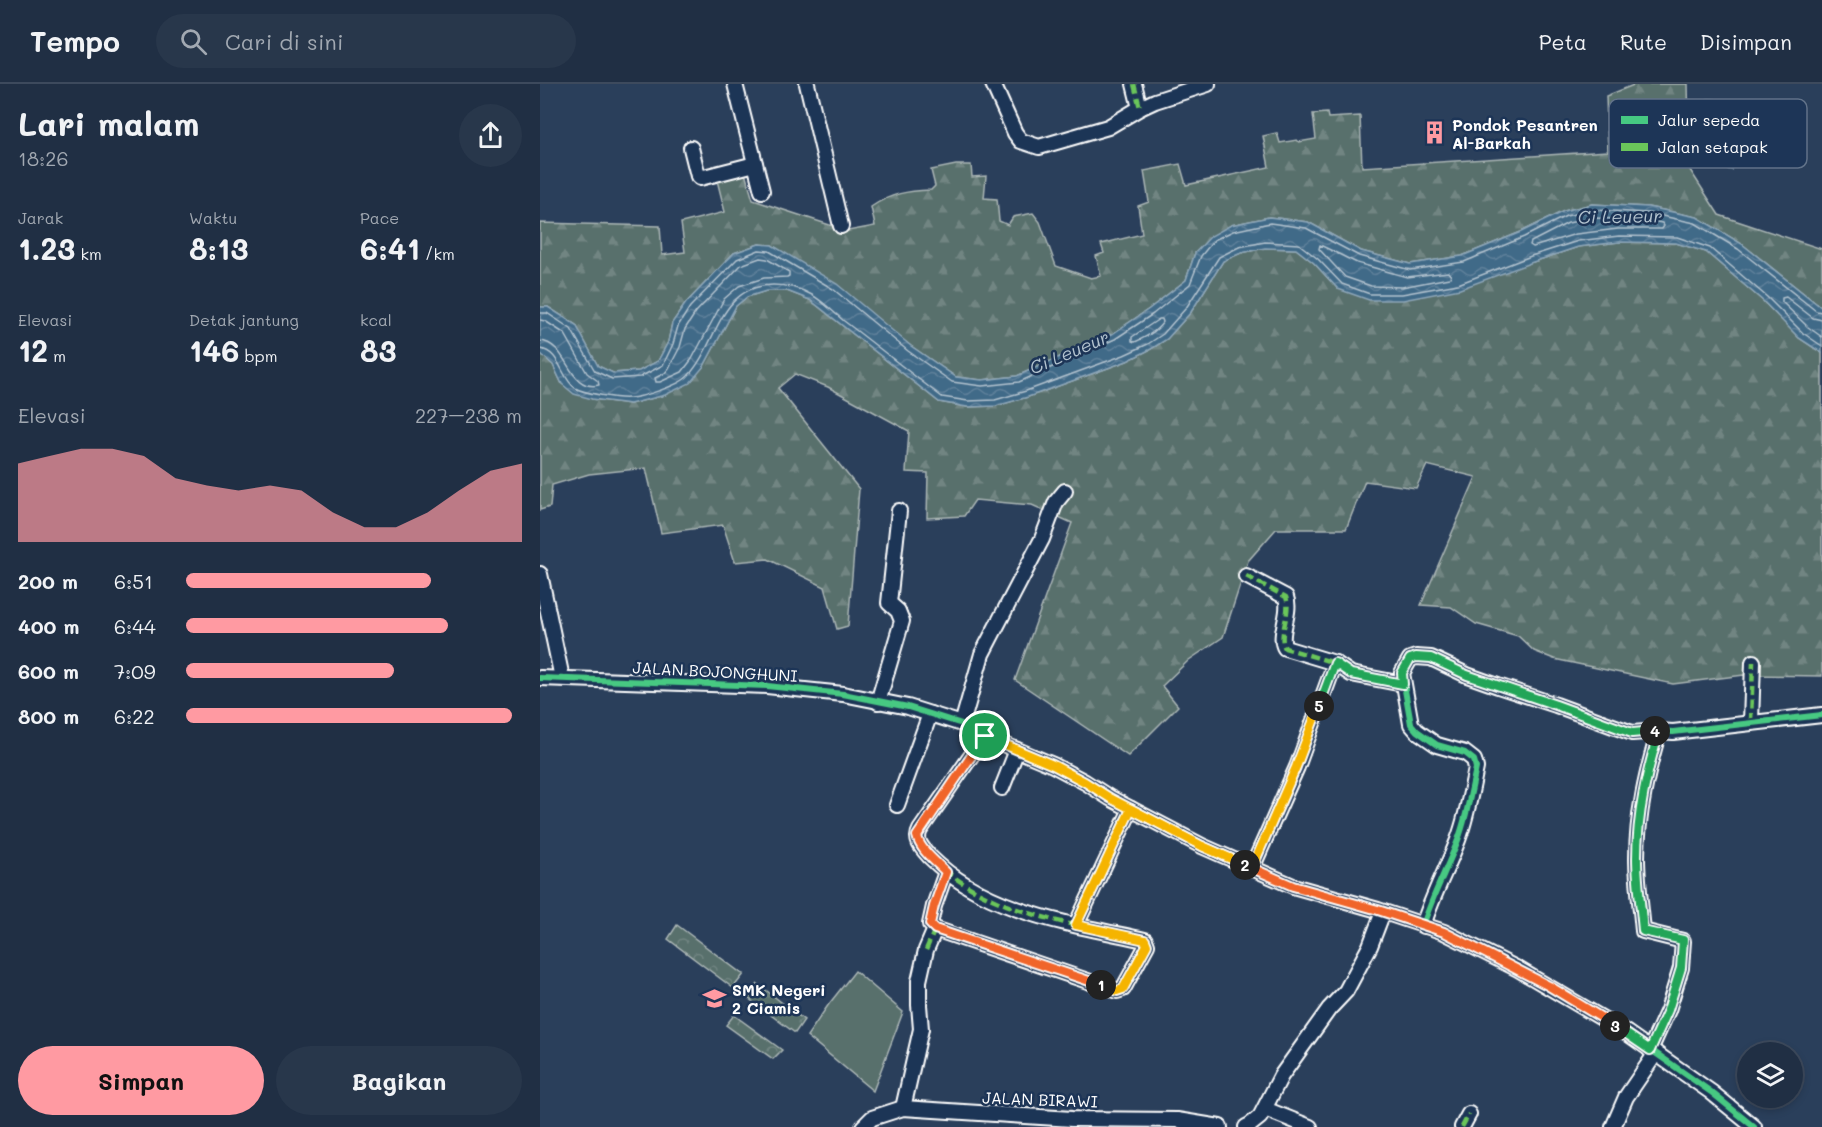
<!DOCTYPE html>
<html lang="id">
<meta charset="utf-8">
<style>
:root{--surface:#202f44;--page:#28374b;--text:#f1f3f6;--muted:#a2a9b2;--line:#3d4a5d;--accent:#ff9aa2}
body{margin:0;font-family:Mali,sans-serif;background:var(--page);color:var(--text);height:100vh;display:flex;flex-direction:column;font-size:22px;white-space:nowrap}
*{box-sizing:border-box;margin:0}
p{font-size:20px;color:var(--muted)}
.icon{flex:none;width:33px;height:33px;fill:none;stroke:currentColor;stroke-width:2;stroke-linecap:round;stroke-linejoin:round}
.map{position:relative;flex:1;overflow:hidden}
.sheet{display:flex;flex-direction:column;background:var(--surface);width:540px}
.sheet>*{flex:none}
.controls{position:absolute;left:1197px;top:958px;display:grid;gap:12px}
.controls a{display:grid;place-items:center;width:66px;height:66px;border-radius:50%;background:var(--surface);box-shadow:0 3px 9px #0003,0 0 0 2px var(--line);font-size:30px}
.pin{position:absolute;display:grid;place-items:center;width:51px;height:51px;color:#fff;margin:-26px;border:3px solid #fff;border-radius:50%;box-shadow:0 2px 6px #0007}
.km{position:absolute;width:30px;height:30px;margin:-15px;border-radius:50%;background:#222;color:#fff;font-size:16px;line-height:30px;text-align:center}
.round{display:grid;place-items:center;flex:none;width:63px;height:63px;border-radius:32px;background:var(--page)}
.summary{display:flex;align-items:center;justify-content:space-between;height:102px;padding:0 18px}
h1{font-size:33px;font-weight:800;line-height:45px}
.stats{display:grid;grid-template-columns:repeat(3,1fr);gap:9px;height:102px;padding:6px 18px}
.stats div{display:grid;align-content:center}
.stats b{font-size:30px;font-weight:800}
.stats small{font-size:16px;font-weight:400}
.stats p{font-size:16px}
.chart{height:168px;padding:12px 18px}
.chart p{display:flex;justify-content:space-between}
.chart svg{width:100%;height:108px;margin-top:6px;fill:var(--accent);opacity:.7}
.action{display:flex;gap:12px;margin-top:auto;padding:12px 18px}
.action a{flex:1;height:69px;border-radius:36px;background:var(--accent);color:#111;font-size:24px;font-weight:800;line-height:69px;text-align:center}
.action a+a{background:var(--page);color:var(--text)}
ul{padding:0 18px;list-style:none;font-size:20px}
li{display:grid;grid-template-columns:96px 72px 1fr;align-items:center;height:45px}
li i{height:15px;border-radius:8px;background:var(--accent)}
header{display:flex;align-items:center;gap:36px;box-sizing:border-box;height:84px;padding:0 30px;background:var(--surface);border-bottom:2px solid var(--line)}
header strong{font-size:28px}
nav{display:flex;gap:33px;margin-inline-start:auto;font-size:21px}
.search{width:420px;height:54px;background:var(--page);display:flex;align-items:center;gap:15px;box-sizing:border-box;padding:0 21px;border-radius:33px;color:var(--muted);font-size:22px}
main{display:flex;flex:1;min-height:0}
.map>svg:first-child{display:block}
.forest{fill:url(#forest-firs);stroke:#acb7b6;stroke-width:1.5}
.park{fill:url(#park-crowns);stroke:#acb7b6;stroke-width:1.5}
.pitch{fill:#586f6c;stroke:#acb7b6;stroke-width:1.5}
.water{fill:url(#water-waves);stroke:#8da6b8;stroke-width:1.5}
.lines{fill:none;stroke-linecap:round;stroke-linejoin:round}
.shore{stroke:#b3c3cf;stroke-width:1.5}
.street-casing{stroke:#fff;stroke-width:18}
.street{stroke:#1d3557;stroke-width:14}
.quiet{stroke:#6ac65a;stroke-width:4.5;stroke-dasharray:9 4.5;stroke-linecap:butt}
.cycleway-casing{stroke:#1d3557;stroke-width:10}
.cycleway{stroke:#46c982;stroke-width:6}
.split-1-casing{stroke:#fff;stroke-width:12}
.split-2-casing{stroke:#fff;stroke-width:12}
.split-3-casing{stroke:#fff;stroke-width:12}
.split-4-casing{stroke:#fff;stroke-width:12}
.split-5-casing{stroke:#fff;stroke-width:12}
.split-6-casing{stroke:#fff;stroke-width:12}
.split-1{stroke:#f0652b;stroke-width:8}
.split-2{stroke:#f5b400;stroke-width:8}
.split-3{stroke:#f0652b;stroke-width:8}
.split-4{stroke:#22a559;stroke-width:8}
.split-5{stroke:#22a559;stroke-width:8}
.split-6{stroke:#f5b400;stroke-width:8}
.labels{text-anchor:middle;dominant-baseline:central;stroke-width:5;stroke-linejoin:round;paint-order:stroke}
.poi-label{font-size:16px;font-weight:bold;fill:#fff;stroke:#1d3557;text-anchor:start}
.street-label{font-size:16px;fill:#fff;stroke:#1d3557}
.water-label{font-size:18px;font-style:italic;fill:#b3c3cf;stroke:#1d3557}
.key{fill:#1d3557;stroke:#617289;stroke-width:1.5}
.key-label{font-size:16px;fill:#fff}
</style>
<header>
<strong>Tempo</strong>
<div class="search"><svg class="icon" aria-label="search" viewBox="0 0 24 24"><circle cx="10" cy="10" r="6"/><path d="M15 15l6 6"/></svg>Cari di sini</div>
<nav><a>Peta</a><a>Rute</a><a>Disimpan</a></nav>
</header>
<main>
<section class="sheet">
<div class="summary"><div><h1>Lari malam</h1><p>18:26</p></div><a class="round"><svg class="icon" aria-label="share" viewBox="0 0 24 24"><path d="M12 15V3M7 8l5-5 5 5M5 13v7h14v-7"/></svg></a></div>
<div class="stats">
<div><p>Jarak</p><b>1.23<small> km</small></b></div>
<div><p>Waktu</p><b>8:13</b></div>
<div><p>Pace</p><b>6:41<small> /km</small></b></div>
</div>
<div class="stats">
<div><p>Elevasi</p><b>12<small> m</small></b></div>
<div><p>Detak jantung</p><b>146<small> bpm</small></b></div>
<div><p>kcal</p><b>83</b></div>
</div>
<div class="chart"><p><span>Elevasi</span>227–238 m</p>
<svg viewBox="0 0 160 44" preserveAspectRatio="none"><path d="M0 44V12L10 9L20 6L30 6L40 9L50 18L60 21L70 23L80 21L90 23L100 32L110 38L120 38L130 32L140 23L150 15L160 12V44z"/></svg>
</div>
<ul>
<li><b>200 m</b>6:51<i style="width:73%"></i></li>
<li><b>400 m</b>6:44<i style="width:78%"></i></li>
<li><b>600 m</b>7:09<i style="width:62%"></i></li>
<li><b>800 m</b>6:22<i style="width:97%"></i></li>
</ul>
<div class="action"><a>Simpan</a><a>Bagikan</a></div>
</section>
<div class="map">
<svg width="1282" height="1043" viewBox="0 0 1282 1043">
<defs>
<pattern id="forest-firs" width="22" height="20" patternUnits="userSpaceOnUse" patternTransform="scale(1.5)"><rect width="22" height="20" fill="#586f6c"/><path d="M5 1l3.5 6h-7zM16 11l3.5 6h-7z" fill="#718582"/></pattern>
<pattern id="park-crowns" width="20" height="18" patternUnits="userSpaceOnUse" patternTransform="scale(1.5)"><rect width="20" height="18" fill="#586f6c"/><path d="M2 6a3 3 0 1 1 6 0M12 15a3 3 0 1 1 6 0" fill="none" stroke="#718582"/></pattern>
<pattern id="water-waves" width="16" height="10" patternUnits="userSpaceOnUse" patternTransform="scale(1.5)"><rect width="16" height="10" fill="#416a88"/><path d="M0 5q4-4 8 0t8 0" fill="none" stroke="#5e809a"/></pattern>
</defs>
<rect width="100%" height="100%" fill="#2a3f5b"/>
<filter id="ink" filterUnits="userSpaceOnUse"><feTurbulence type="fractalNoise" baseFrequency=".0167" numOctaves="2"/><feDisplacementMap in="SourceGraphic" scale="12" xChannelSelector="R" yChannelSelector="G"/><feConvolveMatrix kernelMatrix="1 2 1 2 8 2 1 2 1" color-interpolation-filters="sRGB"/></filter>
<g filter="url(#ink)">
<g class="forest">
<path d="M 1096,0 L 1148,0 L 1150,86 L 1179,131 L 1282,165 L 1282,224 L 1202,160 L 1157,133 L 1108,123 L 1052,120 L 1024,127 L 981,148 L 922,172 L 870,180 L 821,167 L 768,138 L 729,133 L 691,141 L 655,169 L 646,196 L 609,225 L 572,250 L 477,292 L 442,296 L 416,293 L 371,262 L 254,176 L 232,161 L 219,160 L 194,169 L 146,219 L 132,239 L 128,258 L 118,277 L 99,287 L 73,289 L 58,282 L 36,241 L 8,223 L 0,223 L 0,139 L 120,142 L 122,171 L 145,168 L 141,139 L 185,128 L 177,96 L 205,89 L 213,116 L 308,147 L 335,142 L 331,123 C 351,109 368,107 391,106 L 395,102 L 391,86 L 416,81 L 431,81 L 432,93 L 446,92 L 444,114 L 457,115 L 459,137 L 468,141 L 473,133 L 493,129 L 500,138 L 516,182 L 551,194 L 561,192 L 556,172 L 564,169 L 561,160 L 602,150 L 598,122 L 609,118 L 604,87 L 640,80 L 646,101 L 729,83 L 723,52 L 737,49 L 740,59 L 757,56 L 759,58 L 776,55 L 773,30 L 787,29 L 788,34 L 820,32 L 822,83 L 1068,67 L 1066,12 Z"/>
<polygon points="1079,158 1136,159 1166,168 1223,217 1259,254 1282,269 1282,592 1204,591 1133,600 1014,575 994,567 978,552 936,540 911,523 881,521 936,393 887,381 876,404 825,397 806,445 736,445 708,477 683,553 649,576 622,602 638,622 588,672 475,596 532,439 492,421 435,416 424,432 387,434 388,389 366,388 369,347 288,303 255,290 238,304 319,405 308,542 297,545 285,503 228,475 195,478 183,441 121,449 106,384 49,390 12,401 10,423 0,426 0,269 13,281 22,300 52,315 90,320 125,311 164,282 196,222 207,213 226,207 247,207 270,216 399,318 427,323 456,322 488,313 587,277 611,265 627,255 651,228 683,177 701,169 725,164 756,165 774,179 798,205 993,178 1038,163"/>
</g>
<g class="park">
<polygon points="137,841 201,889 204,890 193,904 128,855"/>
<polygon points="218,900 264,936 255,949 208,914"/>
<polygon points="194,931 242,966 233,975 186,941"/>
</g>
<polygon class="pitch" points="315,887 363,928 333,1007 267,952 289,920"/>
<g class="water">
<polygon points="1168,15 1201,18 1192,86 1159,81"/>
<polygon points="1052,120 1108,123 1157,133 1202,160 1282,224 1282,269 1259,254 1223,217 1166,168 1136,159 1079,158 1038,163 993,178 920,205 863,216 829,216 798,205 774,179 756,165 725,164 701,169 683,177 651,228 627,255 611,265 587,277 488,313 456,322 427,323 399,318 270,216 247,207 226,207 207,213 196,222 164,282 150,299 125,311 90,320 52,315 34,310 22,300 13,281 0,269 0,223 8,223 36,241 58,282 73,289 99,287 118,277 128,258 132,239 146,219 194,169 219,160 232,161 297,200 371,262 416,293 442,296 477,292 572,250 609,225 646,196 655,169 671,152 691,141 729,133 768,138 821,167 870,180 922,172 981,148 1024,127"/>
</g>
<g class="lines">
<g class="shore">
<polygon points="1176,22 1192,24 1194,26 1187,76 1185,79 1168,77 1166,74 1173,24"/>
<polygon points="1184,31 1186,33 1181,68 1177,70 1174,67 1179,33 1181,31"/>
<polygon points="1053,134 1106,136 1122,139 1124,142 1122,145 1078,145 1036,150 993,163 990,161 991,158 1028,139"/>
<polygon points="780,161 817,179 867,193 908,188 911,192 909,194 862,203 831,202 805,193 779,165"/>
<polygon points="220,174 227,175 249,188 249,192 247,193 224,194 199,202 184,215 152,275 142,288 120,298 116,298 115,294 125,289 129,284 140,263 145,245 156,228 201,181"/>
<polyline points="0,229 7,229 31,245 55,287 72,295 100,293 123,281 133,260 138,242 150,223 197,175 219,166 229,167 293,205 368,267 412,298 442,302 479,298 575,255 613,230 650,200 661,172 674,156 693,147 730,139 766,144 819,172 870,186 924,178 984,153 1026,132 1053,126 1108,129 1155,139 1198,165 1276,227 1282,228"/>
<path d="M 619,235 L 622,235 L 623,238 C 616,248 606,253 595,258 L 592,257 L 592,253 Z"/>
<path d="M 0,236 L 5,237 L 25,250 L 47,289 L 58,297 L 59,301 C 27,308 29,259 0,257"/>
<polyline points="1282,236 1273,234 1246,213 1242,214 1242,218 1268,243 1282,253"/>
<path d="M 0,265 C 20,267 21,294 35,304 C 43,309 79,315 89,314 C 101,314 140,301 148,292 C 178,260 178,202 233,201 C 247,201 260,204 272,211 C 284,218 294,229 304,237 C 337,262 369,288 402,313 L 428,317 L 455,316 L 486,307 L 584,271 L 608,260 L 623,250 L 646,224 L 679,173 L 699,163 L 725,158 L 759,160 L 778,175 L 802,200 L 830,210 L 862,210 L 918,200 L 991,172 L 1038,157 L 1079,152 L 1137,153 L 1170,164 L 1227,213 L 1263,249 L 1282,262"/>
</g>
<defs>
<g id="street">
<polyline points="195,0 222,107"/>
<polyline points="267,0 301,142"/>
<polyline points="453,0 475,49 481,57 499,63 568,43 600,24 615,17 668,0"/>
<polyline points="594,0 600,24"/>
<polyline points="151,64 158,92 160,94 215,80"/>
<polyline points="0,490 22,594"/>
<path d="M 706,492 L 746,513 C 752,529 737,551 745,564 L 795,579 L 811,590 L 863,600"/>
<polyline points="0,594 227,602 303,610 368,623 422,640 458,658 513,681 545,698 570,714 662,762 712,784 753,802 838,826 904,848 978,885 1087,949 1171,1008 1214,1043"/>
<polyline points="338,618 362,537 358,527 349,519 359,427"/>
<polyline points="1211,638 1213,578"/>
<polyline points="422,640 442,570 502,455 516,418 525,407"/>
<polyline points="462,704 477,666"/>
<polyline points="357,721 390,630"/>
<polyline points="712,784 757,683 795,579"/>
<polyline points="536,841 591,725"/>
<path d="M 883,842 C 892,812 907,785 918,756 C 927,732 931,708 936,684 L 934,676 L 925,669 L 897,661 L 877,647 L 871,640 L 862,589 L 870,575 L 876,573 L 891,574 L 927,591 L 958,602 L 1016,621 L 1092,649 L 1119,647 L 1133,648 L 1282,631"/>
<path d="M 395,845 L 577,907 L 583,905 L 607,861 L 605,856 C 531,840 446,829 390,773 C 383,765 374,757 380,746 L 445,652"/>
<path d="M 1110,966 L 1128,926 L 1141,884 L 1143,857 L 1103,847 C 1101,823 1097,798 1097,774 C 1097,730 1107,688 1119,647"/>
<polyline points="363,1024 381,945 379,921 379,897 386,866 395,845 390,840 394,822 406,788"/>
<polyline points="725,1025 770,1043"/>
<polyline points="323,1043 332,1034 363,1024 532,1035 637,1036 680,1043"/>
<polyline points="706,1043 710,1041 720,1033 741,992 789,925 806,907 830,862 843,828"/>
<polyline points="922,1043 929,1030"/>
<polyline points="1073,1043 1086,1013 1116,969"/>
</g>
</defs>
<use href="#street" class="street-casing"/>
<use href="#street" class="street"/>
<g class="quiet">
<polyline points="594,0 600,24"/>
<path d="M 706,492 L 746,513 C 752,529 737,551 745,564 L 795,579 L 811,590 L 863,600"/>
<polyline points="1211,638 1213,578"/>
<polyline points="712,784 757,683 795,579"/>
<polyline points="536,841 591,725"/>
<path d="M 395,845 L 577,907 L 583,905 L 607,861 L 605,856 C 531,840 446,829 390,773 C 383,765 374,757 380,746 L 445,652"/>
<polyline points="386,866 395,845 390,840 394,822 406,788"/>
<path d="M 1110,966 L 1128,926 L 1141,884 L 1143,857 L 1103,847 C 1101,823 1097,798 1097,774 C 1097,730 1107,688 1119,647"/>
<polyline points="922,1043 929,1030"/>
</g>
<defs>
<g id="cycleway">
<polyline points="0,594 227,602 303,610 368,623 422,640 458,658 513,681 545,698 570,714 662,762 712,784 753,802 838,826 904,848 978,885 1087,949 1171,1008 1214,1043"/>
<path d="M 883,842 C 892,812 907,785 918,756 C 927,732 931,708 936,684 L 934,676 L 925,669 L 897,661 L 877,647 L 871,640 L 862,589 L 870,575 L 876,573 L 891,574 L 927,591 L 958,602 L 1016,621 L 1092,649 L 1119,647 L 1133,648 L 1282,631"/>
</g>
</defs>
<use href="#cycleway" class="cycleway-casing"/>
<use href="#cycleway" class="cycleway"/>
</g>
</g>
<g class="lines" filter="url(#ink)">
<defs>
<path id="split-1" d="M 445,652 L 377,752 C 380,766 395,777 406,788 L 394,822 L 390,840 L 395,845 L 561,901"/>
<polyline id="split-2" points="561,901 577,907 583,905 607,861 605,856 536,841 591,725 662,762 705,781"/>
<polyline id="split-3" points="705,781 753,802 838,826 904,848 1009,902 1075,942"/>
<path id="split-4" d="M 1075,942 L 1110,966 L 1128,926 L 1141,884 L 1143,856 L 1103,847 C 1101,823 1097,798 1097,774 C 1097,730 1107,688 1119,647 L 1115,647"/>
<polyline id="split-5" points="779,622 795,579 811,590 863,600 862,589 870,575 876,573 891,574 927,591 1016,621 1092,649 1115,647"/>
<polyline id="split-6" points="445,652 513,681 545,698 570,714 662,762 712,784 756,683 779,622"/>
</defs>
<use href="#split-1" class="split-1-casing"/>
<use href="#split-2" class="split-2-casing"/>
<use href="#split-3" class="split-3-casing"/>
<use href="#split-4" class="split-4-casing"/>
<use href="#split-5" class="split-5-casing"/>
<use href="#split-6" class="split-6-casing"/>
<use href="#split-1" class="split-1"/>
<use href="#split-2" class="split-2"/>
<use href="#split-3" class="split-3"/>
<use href="#split-4" class="split-4"/>
<use href="#split-5" class="split-5"/>
<use href="#split-6" class="split-6"/>
</g>
<defs>
<symbol id="building-bare" viewBox="-9 -9 18 18"><path d="M-4-6H4V6H1V3H-1V6H-4ZM-2.5-4.3h1.7v1.8h-1.7ZM.8-4.3h1.7v1.8H.8ZM-2.5-1h1.7V.8h-1.7ZM.8-1h1.7V.8H.8Z" fill="#ff9aa2" stroke="#1d3557" stroke-width="2.5" paint-order="stroke"/></symbol>
<symbol id="school-bare" viewBox="-9 -9 18 18"><path d="M0-5L7-2L0 1L-7-2ZM-4 1L0 2.5L4 1V4Q0 6-4 4Z" fill="#ff9aa2" stroke="#1d3557" stroke-width="2.5" paint-order="stroke"/></symbol>
</defs>
<g fill-rule="evenodd">
<use href="#building-bare" x="878" y="32" width="33" height="33"/>
<use href="#school-bare" x="158" y="898" width="33" height="33"/>
</g>
<g class="labels">
<g class="poi-label">
<text x="912" y="40">Pondok Pesantren<tspan x="912" dy="18">Al-Barkah</tspan></text>
<text x="192" y="905">SMK Negeri<tspan x="192" dy="18">2 Ciamis</tspan></text>
</g>
<g class="street-label">
<text transform="translate(175 587) rotate(3)">JALAN BOJONGHUNI</text>
<text transform="translate(500 1015) rotate(2)">JALAN BIRAWI</text>
</g>
<g class="water-label">
<text transform="translate(1080 132) rotate(-1)">Ci Leueur</text>
<text transform="translate(529 268) rotate(-23)">Ci Leueur</text>
</g>
</g>
<rect x="1069" y="15" width="198" height="69" rx="9" class="key"/>
<rect x="1081" y="32" width="27" height="8" fill="#46c982"/>
<rect x="1081" y="59" width="27" height="8" fill="#6ac65a"/>
<g class="key-label">
<text x="1118" y="42">Jalur sepeda</text>
<text x="1118" y="69">Jalan setapak</text>
</g>
</svg>
<div class="controls">
<a><svg class="icon" aria-label="layers" viewBox="0 0 24 24"><path d="M12 4l9 5-9 5-9-5zM3 14l9 5 9-5"/></svg></a>
</div>
<div class="pin" style="left:445px;top:652px;background:#1e9e55"><svg class="icon" aria-label="arrive" viewBox="0 0 24 24"><path d="M6 21V4h12l-3 4 3 4H6"/></svg></div>
<b class="km" style="left:561px;top:901px">1</b>
<b class="km" style="left:705px;top:781px">2</b>
<b class="km" style="left:1075px;top:942px">3</b>
<b class="km" style="left:1115px;top:647px">4</b>
<b class="km" style="left:779px;top:622px">5</b>
</div>
</main>
